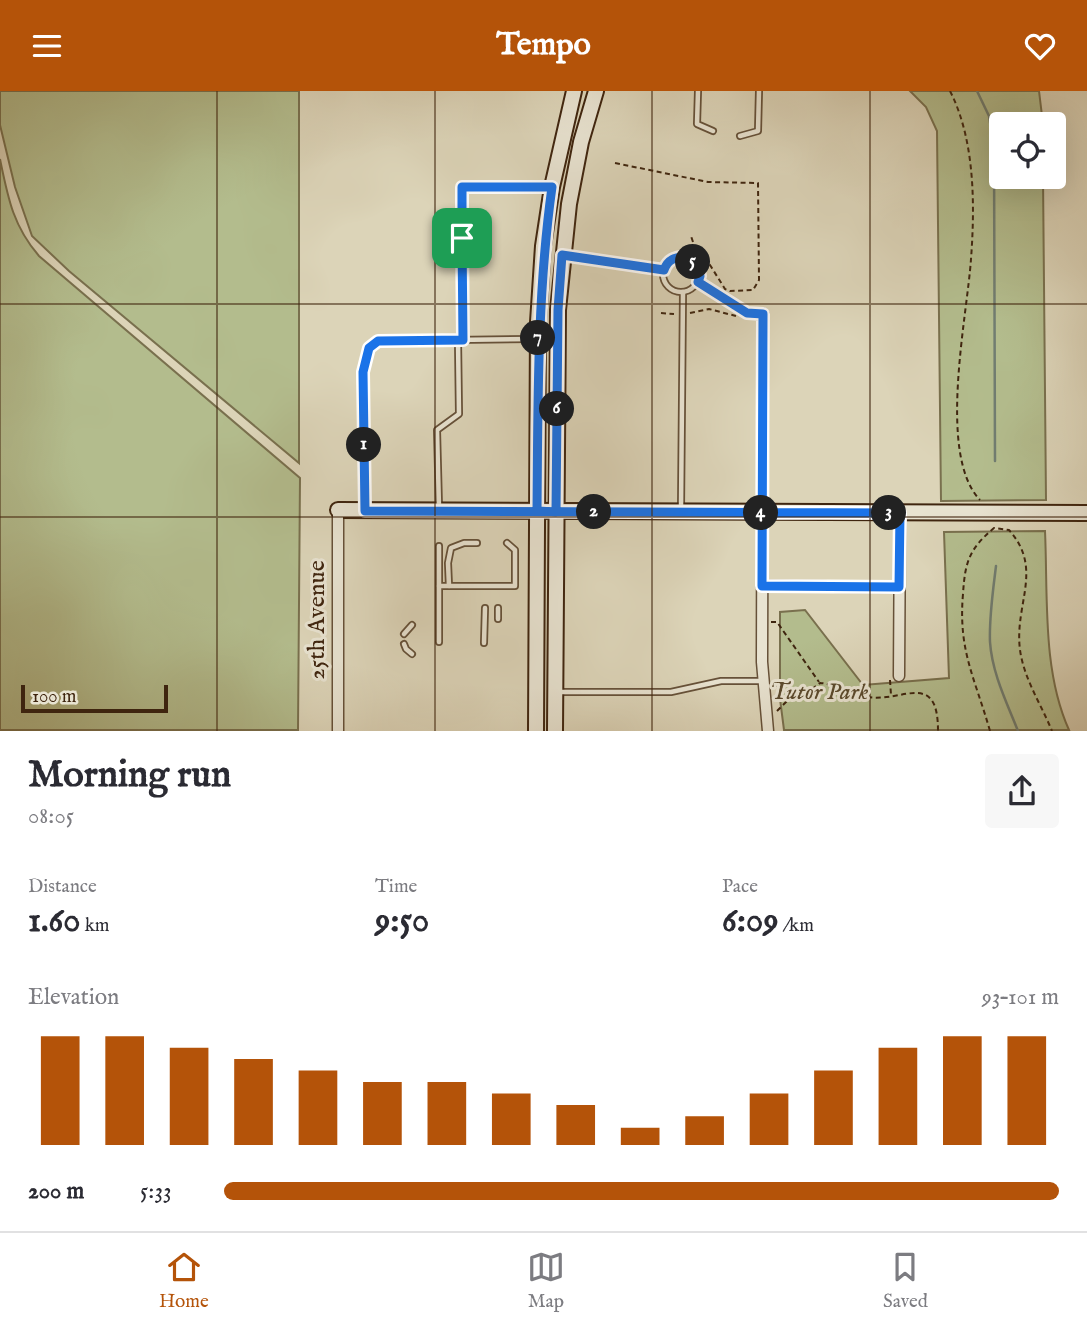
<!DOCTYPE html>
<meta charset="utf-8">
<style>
:root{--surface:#fff;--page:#f7f7f7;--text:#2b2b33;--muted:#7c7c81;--line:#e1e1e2;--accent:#b45309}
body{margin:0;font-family:"IM FELL English",serif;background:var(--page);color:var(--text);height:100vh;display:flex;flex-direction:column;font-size:26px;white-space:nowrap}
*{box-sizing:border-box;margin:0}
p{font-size:23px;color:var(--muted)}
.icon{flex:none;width:38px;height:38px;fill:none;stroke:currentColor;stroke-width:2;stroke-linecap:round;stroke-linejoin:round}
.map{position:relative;height:640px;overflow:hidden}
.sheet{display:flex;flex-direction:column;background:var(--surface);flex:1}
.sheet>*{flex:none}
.controls{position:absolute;left:989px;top:21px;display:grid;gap:14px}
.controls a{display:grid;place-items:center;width:77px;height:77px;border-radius:7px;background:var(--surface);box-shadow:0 7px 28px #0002;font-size:35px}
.scale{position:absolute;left:21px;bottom:18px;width:147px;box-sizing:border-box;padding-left:7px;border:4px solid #3f250f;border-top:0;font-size:19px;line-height:24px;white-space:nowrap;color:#3f250f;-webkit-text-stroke:5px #e8e3d1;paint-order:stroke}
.pin{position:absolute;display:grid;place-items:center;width:60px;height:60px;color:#fff;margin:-30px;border-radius:14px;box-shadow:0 4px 10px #0006}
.km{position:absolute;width:35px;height:35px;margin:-18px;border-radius:50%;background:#222;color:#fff;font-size:19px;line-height:35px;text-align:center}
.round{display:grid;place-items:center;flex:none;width:74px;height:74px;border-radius:7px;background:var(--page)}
.summary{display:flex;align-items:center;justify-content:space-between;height:119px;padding:0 28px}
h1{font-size:38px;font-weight:700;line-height:52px}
.figures{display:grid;grid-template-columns:repeat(3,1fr);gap:10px;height:119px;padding:7px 28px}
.figures div{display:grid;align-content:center}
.figures b{font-size:35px;font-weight:700}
.figures small{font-size:19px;font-weight:400}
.figures p{font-size:19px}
.chart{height:196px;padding:14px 28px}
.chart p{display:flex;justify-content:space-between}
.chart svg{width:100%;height:126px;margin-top:7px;stroke:var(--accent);stroke-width:6}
ul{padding:0 28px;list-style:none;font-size:23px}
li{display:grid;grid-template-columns:112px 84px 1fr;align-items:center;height:52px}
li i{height:18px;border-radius:9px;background:var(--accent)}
header{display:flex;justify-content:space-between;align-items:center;height:91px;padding:0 28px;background:var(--accent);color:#fff;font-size:32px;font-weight:700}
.menu{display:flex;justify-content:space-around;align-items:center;height:98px;border-top:2px solid var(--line);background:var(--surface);font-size:19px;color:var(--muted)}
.menu a{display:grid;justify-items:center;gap:4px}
.menu .current{color:var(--accent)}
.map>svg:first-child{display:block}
.green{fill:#b3bc8d;stroke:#79704e;stroke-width:2}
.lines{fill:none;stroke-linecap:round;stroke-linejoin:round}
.stream{stroke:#717d71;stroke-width:2.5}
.lane-casing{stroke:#665139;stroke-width:8}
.street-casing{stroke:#665139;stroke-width:13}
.secondary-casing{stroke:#3f250f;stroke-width:18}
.path{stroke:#3f250f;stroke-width:2;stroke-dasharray:5 3.5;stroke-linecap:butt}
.lane{stroke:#e8e3d1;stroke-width:4.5}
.street{stroke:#e8e3d1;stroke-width:10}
.secondary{stroke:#e8e3d1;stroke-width:14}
.route-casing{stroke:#fff;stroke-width:14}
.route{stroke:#1a73e8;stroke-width:9}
.grid{fill:none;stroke:#3f250f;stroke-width:2;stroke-opacity:0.55}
.labels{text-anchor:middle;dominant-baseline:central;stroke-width:6;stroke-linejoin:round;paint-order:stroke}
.street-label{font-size:24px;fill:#3f250f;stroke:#e8e3d1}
.park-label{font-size:24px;font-style:italic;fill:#5c4b2e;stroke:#e8e3d1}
</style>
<header><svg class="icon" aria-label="menu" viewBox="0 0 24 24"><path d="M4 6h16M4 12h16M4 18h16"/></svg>Tempo<svg class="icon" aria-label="heart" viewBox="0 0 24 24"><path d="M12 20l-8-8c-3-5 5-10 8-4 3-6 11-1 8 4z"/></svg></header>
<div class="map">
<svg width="1087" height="640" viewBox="0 0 1087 640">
<rect width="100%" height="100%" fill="#dcd4b8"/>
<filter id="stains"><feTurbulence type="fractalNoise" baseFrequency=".00286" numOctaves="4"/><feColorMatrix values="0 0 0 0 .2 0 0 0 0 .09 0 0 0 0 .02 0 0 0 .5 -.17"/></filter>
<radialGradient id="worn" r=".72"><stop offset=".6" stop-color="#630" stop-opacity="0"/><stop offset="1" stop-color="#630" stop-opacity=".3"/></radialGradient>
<g class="green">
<polygon points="0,0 299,0 299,372 69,180 32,145 15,96 0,34"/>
<polygon points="910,0 1039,0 1043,33 1001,33 1001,86 1043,86 1046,409 941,410 937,40 926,16"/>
<path d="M 0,68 C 8,107 13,135 39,165 L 300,387 L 298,639 L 0,639 Z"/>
<path d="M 1045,440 C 1048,505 1042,579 1069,639 L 784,639 L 780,608 L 780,521 L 805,519 L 863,594 L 949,587 L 944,441 Z"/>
</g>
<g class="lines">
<g class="stream">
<polyline points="977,0 989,25 994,56 995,370"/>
<path d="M 996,475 C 993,500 989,526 990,551 C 992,582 1007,612 1018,640"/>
</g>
<defs>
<g id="lane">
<polyline points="698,0 697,33 713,40"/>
<polyline points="740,45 758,40 759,0"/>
<polyline points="568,164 664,179"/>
<circle cx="681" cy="183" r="18"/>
<polyline points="698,191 747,222 761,223"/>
<polyline points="463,249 462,96 548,96"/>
<polyline points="439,416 437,339 459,323 458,249"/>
<polyline points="365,417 363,281 369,257 378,250 534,248"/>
<polyline points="681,417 683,201"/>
<polyline points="439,455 439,551"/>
<polyline points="439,495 515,495 515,459 507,452"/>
<polyline points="449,495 448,472 451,457 464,452 477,452"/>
<polyline points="498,528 498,517"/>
<polyline points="404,543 412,534"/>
<polyline points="484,552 485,517"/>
<polyline points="404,553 406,558 412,563"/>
<polyline points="559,601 671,601 721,590 763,590"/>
</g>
<g id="street">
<polyline points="763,223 762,571 768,640"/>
<polyline points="338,419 338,640"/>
<polyline points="762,495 899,496"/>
<polyline points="899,585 900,422"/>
</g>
<g id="secondary">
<polyline points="338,419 1087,422"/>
<polyline points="536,640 538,231 543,155 552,96 574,0"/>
<polyline points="555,640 558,219 569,113 581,51 596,0"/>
</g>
</defs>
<use href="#lane" class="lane-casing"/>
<use href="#street" class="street-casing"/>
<use href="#secondary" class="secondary-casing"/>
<g class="path">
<path d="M 950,0 C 975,49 975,114 971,168 C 967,227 937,364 980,409"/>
<polyline points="615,72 708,91 758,92 759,189 753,199 730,200 725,198 710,174 697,163 691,145"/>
<polyline points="661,222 674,223"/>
<polyline points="690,222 709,218 736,225"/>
<polyline points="771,531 777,531 819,591"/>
<polyline points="890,589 891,604"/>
<polyline points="776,595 779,595 791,605"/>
<path d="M 777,620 L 792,605 L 811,599 L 820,592 C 836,593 851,603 867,606 C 902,612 938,578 938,640"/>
<path d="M 990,640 C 975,587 958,560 963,503 C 965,471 969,458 994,437 L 1009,439 C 1044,478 1014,513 1020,559 C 1024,588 1041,613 1052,640"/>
</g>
<use href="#lane" class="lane"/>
<use href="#street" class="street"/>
<use href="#secondary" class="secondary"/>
</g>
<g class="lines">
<defs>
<path id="route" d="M 462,147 L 463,249 L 378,250 L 369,257 L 363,281 L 365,420 L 900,422 L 899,496 L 762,495 L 763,223 L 747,222 L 698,191 L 700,185 L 698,174 L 686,165 C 674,167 668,168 664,179 L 562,164 L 558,219 L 556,421 L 537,420 C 538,312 537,204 552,96 L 462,96 L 462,147"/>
</defs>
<use href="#route" class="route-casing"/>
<use href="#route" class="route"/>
</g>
<path class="grid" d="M 217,0 L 217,640M 435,0 L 435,640M 652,0 L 652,640M 870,0 L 870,640M 0,213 L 1087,213M 0,426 L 1087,426"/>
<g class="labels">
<g class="street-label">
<text transform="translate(317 529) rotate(-90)">25th Avenue</text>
</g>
<g class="park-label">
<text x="819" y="601">Tutor Park</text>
</g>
</g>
<rect width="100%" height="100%" filter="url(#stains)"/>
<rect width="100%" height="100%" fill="url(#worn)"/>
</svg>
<div class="controls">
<a><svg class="icon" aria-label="locate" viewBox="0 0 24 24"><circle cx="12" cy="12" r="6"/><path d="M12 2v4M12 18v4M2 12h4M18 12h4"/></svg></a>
</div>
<div class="scale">100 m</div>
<div class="pin" style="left:462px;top:147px;background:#1e9e55"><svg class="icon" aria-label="arrive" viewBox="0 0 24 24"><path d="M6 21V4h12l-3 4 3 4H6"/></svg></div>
<b class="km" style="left:364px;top:354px">1</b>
<b class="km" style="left:594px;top:421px">2</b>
<b class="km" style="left:889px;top:422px">3</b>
<b class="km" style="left:761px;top:422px">4</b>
<b class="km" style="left:693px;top:171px">5</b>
<b class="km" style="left:557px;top:318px">6</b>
<b class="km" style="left:538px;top:247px">7</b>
</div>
<section class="sheet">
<div class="summary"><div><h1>Morning run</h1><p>08:05</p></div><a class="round"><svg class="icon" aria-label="share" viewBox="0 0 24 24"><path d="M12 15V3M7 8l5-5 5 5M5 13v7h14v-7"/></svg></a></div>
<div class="figures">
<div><p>Distance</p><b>1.60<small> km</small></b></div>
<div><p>Time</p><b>9:50</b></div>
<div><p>Pace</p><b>6:09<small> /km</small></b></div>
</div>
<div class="chart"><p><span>Elevation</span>93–101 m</p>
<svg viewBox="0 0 160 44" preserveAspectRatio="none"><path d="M5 44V6M15 44V6M25 44V10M35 44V14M45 44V18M55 44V22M65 44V22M75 44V26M85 44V30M95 44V38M105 44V34M115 44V26M125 44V18M135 44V10M145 44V6M155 44V6"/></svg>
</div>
<ul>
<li><b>200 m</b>5:33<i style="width:100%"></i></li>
</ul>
</section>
<nav class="menu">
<a class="current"><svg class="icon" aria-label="home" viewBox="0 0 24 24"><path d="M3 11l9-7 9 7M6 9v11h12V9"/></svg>Home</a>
<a><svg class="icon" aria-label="map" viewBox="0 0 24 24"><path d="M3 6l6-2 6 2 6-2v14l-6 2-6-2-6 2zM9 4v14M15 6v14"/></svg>Map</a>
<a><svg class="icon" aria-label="saved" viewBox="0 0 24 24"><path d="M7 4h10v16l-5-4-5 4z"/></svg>Saved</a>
</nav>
